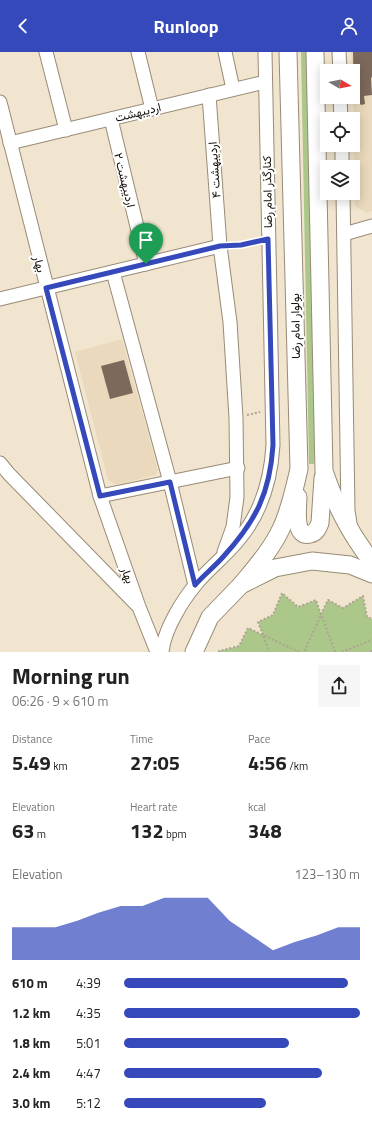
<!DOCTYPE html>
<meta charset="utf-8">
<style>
:root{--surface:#fff;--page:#f6f6f6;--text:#222;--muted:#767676;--accent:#3549bb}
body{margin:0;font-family:"Titillium Web",Vazirmatn,sans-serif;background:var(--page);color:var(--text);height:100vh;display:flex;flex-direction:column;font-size:15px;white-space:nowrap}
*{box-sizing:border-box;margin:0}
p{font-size:13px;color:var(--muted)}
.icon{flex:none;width:22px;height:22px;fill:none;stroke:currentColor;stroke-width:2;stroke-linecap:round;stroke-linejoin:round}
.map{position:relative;height:600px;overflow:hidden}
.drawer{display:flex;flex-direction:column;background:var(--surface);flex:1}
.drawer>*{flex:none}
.needle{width:26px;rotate:100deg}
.tools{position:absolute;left:320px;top:12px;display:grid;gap:8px}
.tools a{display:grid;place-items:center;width:40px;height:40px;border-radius:0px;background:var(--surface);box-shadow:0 2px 10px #0003;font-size:20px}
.pin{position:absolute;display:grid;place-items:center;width:34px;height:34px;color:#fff;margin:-41px -17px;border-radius:50% 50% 50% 0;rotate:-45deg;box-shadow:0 0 4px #0007}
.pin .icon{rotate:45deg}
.round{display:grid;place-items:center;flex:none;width:42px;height:42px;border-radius:0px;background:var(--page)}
.headline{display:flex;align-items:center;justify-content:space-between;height:68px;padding:0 12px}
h1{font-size:22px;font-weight:700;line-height:30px}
.metrics{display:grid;grid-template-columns:repeat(3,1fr);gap:6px;height:68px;padding:4px 12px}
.metrics div{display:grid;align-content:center}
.metrics b{font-size:20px;font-weight:700}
.metrics small{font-size:11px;font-weight:400}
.metrics p{font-size:11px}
.chart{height:112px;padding:8px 12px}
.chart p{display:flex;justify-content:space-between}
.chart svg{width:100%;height:72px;margin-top:4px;fill:var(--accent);opacity:.7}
ul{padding:0 12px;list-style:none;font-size:13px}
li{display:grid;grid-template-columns:64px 48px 1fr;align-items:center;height:30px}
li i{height:10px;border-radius:5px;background:var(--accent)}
header{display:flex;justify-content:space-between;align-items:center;height:52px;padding:0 12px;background:var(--accent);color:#fff;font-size:18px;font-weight:700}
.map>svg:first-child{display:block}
.built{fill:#ead9bc}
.green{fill:#abc88a}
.building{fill:#7c695b}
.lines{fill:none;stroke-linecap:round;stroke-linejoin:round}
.minor-casing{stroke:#978b77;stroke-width:15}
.major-casing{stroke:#978b77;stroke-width:19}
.path{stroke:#ada392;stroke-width:2;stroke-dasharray:2 2;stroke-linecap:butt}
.minor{stroke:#fff;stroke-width:13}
.major{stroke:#fff;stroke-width:17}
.route-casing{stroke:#fff;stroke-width:8}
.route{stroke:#3549bb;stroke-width:5}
.labels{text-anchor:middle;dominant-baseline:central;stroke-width:4;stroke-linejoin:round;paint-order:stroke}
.street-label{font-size:12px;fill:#141009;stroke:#fff}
</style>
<header><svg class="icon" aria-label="back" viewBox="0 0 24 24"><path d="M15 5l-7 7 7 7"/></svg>Runloop<svg class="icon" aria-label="person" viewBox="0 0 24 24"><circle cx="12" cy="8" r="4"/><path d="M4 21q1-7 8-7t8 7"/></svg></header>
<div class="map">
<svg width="372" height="600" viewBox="0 0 372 600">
<rect width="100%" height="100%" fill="#f2e5cf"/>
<g class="built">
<polygon points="351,0 372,0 372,159 366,161 355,154 353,19 352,19"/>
<polygon points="122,287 158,418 156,423 116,433 108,428 75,300"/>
</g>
<g class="green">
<polygon points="301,0 307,0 315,372 314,412 309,412"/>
<polygon points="282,541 298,555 316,548 321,562 328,548 343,556 363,544 367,565 372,567 372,600 220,600 219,599 239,594 248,576 263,583 258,570 273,563"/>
</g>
<g class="building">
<polygon points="353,0 372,0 372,25 371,26 372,43 364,44 365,52 361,53 354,44"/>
<polygon points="124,308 133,341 110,347 101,314"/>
</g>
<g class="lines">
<defs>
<g id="minor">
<polyline points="46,0 66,78"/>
<polyline points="138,0 152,57"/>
<polyline points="225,0 233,37"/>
<polyline points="339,0 340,19"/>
<polyline points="209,43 220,194 230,270 236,366 237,445 233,475 224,500"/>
<polyline points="340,45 341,67"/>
<polyline points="0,50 100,444 139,555 157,600"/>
<polyline points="111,67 146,212"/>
<polyline points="10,91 265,30"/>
<polyline points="342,93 342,115"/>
<polyline points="343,141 348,459 350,471"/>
<polyline points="344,182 372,174"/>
<polyline points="113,220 170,430 195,533"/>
<polyline points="0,247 220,194"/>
<polyline points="0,411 9,422 136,552"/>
<polyline points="100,444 238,416"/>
<path d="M 162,600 C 164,578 182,549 196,532 C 209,516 227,503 240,486 C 262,459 271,428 273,393 L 265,0"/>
</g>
<g id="major">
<path d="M 315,0 L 324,419 C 336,454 349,480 372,510"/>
<path d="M 298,445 C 298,455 293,486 310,482 C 316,481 318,476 320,471 L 323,426"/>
<path d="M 241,533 C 255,516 271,498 281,477 C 290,458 294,438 299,417 L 288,0"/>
<polyline points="194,600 210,565 241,533 275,516 312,509 350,513 372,522"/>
</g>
</defs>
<use href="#minor" class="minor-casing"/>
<use href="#major" class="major-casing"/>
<g class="path">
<polyline points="231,194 258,190"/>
<polyline points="247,363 260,360"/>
<polyline points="220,600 219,599 239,594 248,576 263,583 269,600"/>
<polyline points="299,600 263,583 258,570 273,563 282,541 298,555 316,548 321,563 304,600"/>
<polyline points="335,600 321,562 328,548 343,556 363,544 367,565 372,567"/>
<polyline points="342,600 372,588"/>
<polyline points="371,600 372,598"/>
</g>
<use href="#minor" class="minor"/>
<use href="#major" class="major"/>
</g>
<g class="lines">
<defs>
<path id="route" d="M 268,187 L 273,393 C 270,441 256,469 223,505 C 215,514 204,523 195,533 L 170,430 L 100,444 L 46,236 L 220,194 L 241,193 Z"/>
</defs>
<use href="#route" class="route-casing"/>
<use href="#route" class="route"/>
</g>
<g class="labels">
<g class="street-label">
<text transform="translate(138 60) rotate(-14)">اردیبهشت</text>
<text transform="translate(214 118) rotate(-94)">اردیبهشت ۴</text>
<text transform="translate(125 128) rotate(76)">اردیبهشت ۲</text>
<text transform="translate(267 140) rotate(-91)">کنارگذر امام رضا</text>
<text transform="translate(40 212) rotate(76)">بهار</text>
<text transform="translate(295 274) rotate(-91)">بولوار امام رضا</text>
<text transform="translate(128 523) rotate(70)">بهار</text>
</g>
</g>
</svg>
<div class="tools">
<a><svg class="needle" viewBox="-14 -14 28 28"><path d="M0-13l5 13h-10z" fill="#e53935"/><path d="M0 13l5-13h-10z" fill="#767676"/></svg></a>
<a><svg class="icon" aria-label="locate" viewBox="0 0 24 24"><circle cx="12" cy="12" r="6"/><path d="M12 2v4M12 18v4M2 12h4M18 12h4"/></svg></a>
<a><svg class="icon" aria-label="layers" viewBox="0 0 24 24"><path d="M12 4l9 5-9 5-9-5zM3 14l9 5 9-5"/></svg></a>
</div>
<div class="pin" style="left:146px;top:212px;background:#1e9e55"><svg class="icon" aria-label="arrive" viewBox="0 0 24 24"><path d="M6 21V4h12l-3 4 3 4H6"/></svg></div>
</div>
<section class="drawer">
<div class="headline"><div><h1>Morning run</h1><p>06:26 · 9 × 610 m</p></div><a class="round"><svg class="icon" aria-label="share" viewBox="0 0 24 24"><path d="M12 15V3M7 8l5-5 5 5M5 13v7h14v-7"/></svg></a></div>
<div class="metrics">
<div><p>Distance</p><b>5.49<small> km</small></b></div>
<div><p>Time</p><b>27:05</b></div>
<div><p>Pace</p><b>4:56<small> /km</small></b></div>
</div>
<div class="metrics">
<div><p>Elevation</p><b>63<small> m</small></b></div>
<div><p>Heart rate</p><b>132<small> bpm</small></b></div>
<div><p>kcal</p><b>348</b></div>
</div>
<div class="chart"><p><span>Elevation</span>123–130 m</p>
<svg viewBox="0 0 160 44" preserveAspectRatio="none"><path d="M0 44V24L10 24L20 24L30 20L40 15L50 11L60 11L70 6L80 6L90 6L100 20L110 29L120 38L130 33L140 29L150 24L160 24V44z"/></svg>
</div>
<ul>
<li><b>610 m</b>4:39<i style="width:95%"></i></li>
<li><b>1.2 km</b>4:35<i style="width:100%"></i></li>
<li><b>1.8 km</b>5:01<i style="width:70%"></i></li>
<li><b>2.4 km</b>4:47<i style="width:84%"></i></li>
<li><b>3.0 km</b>5:12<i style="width:60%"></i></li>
</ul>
</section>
